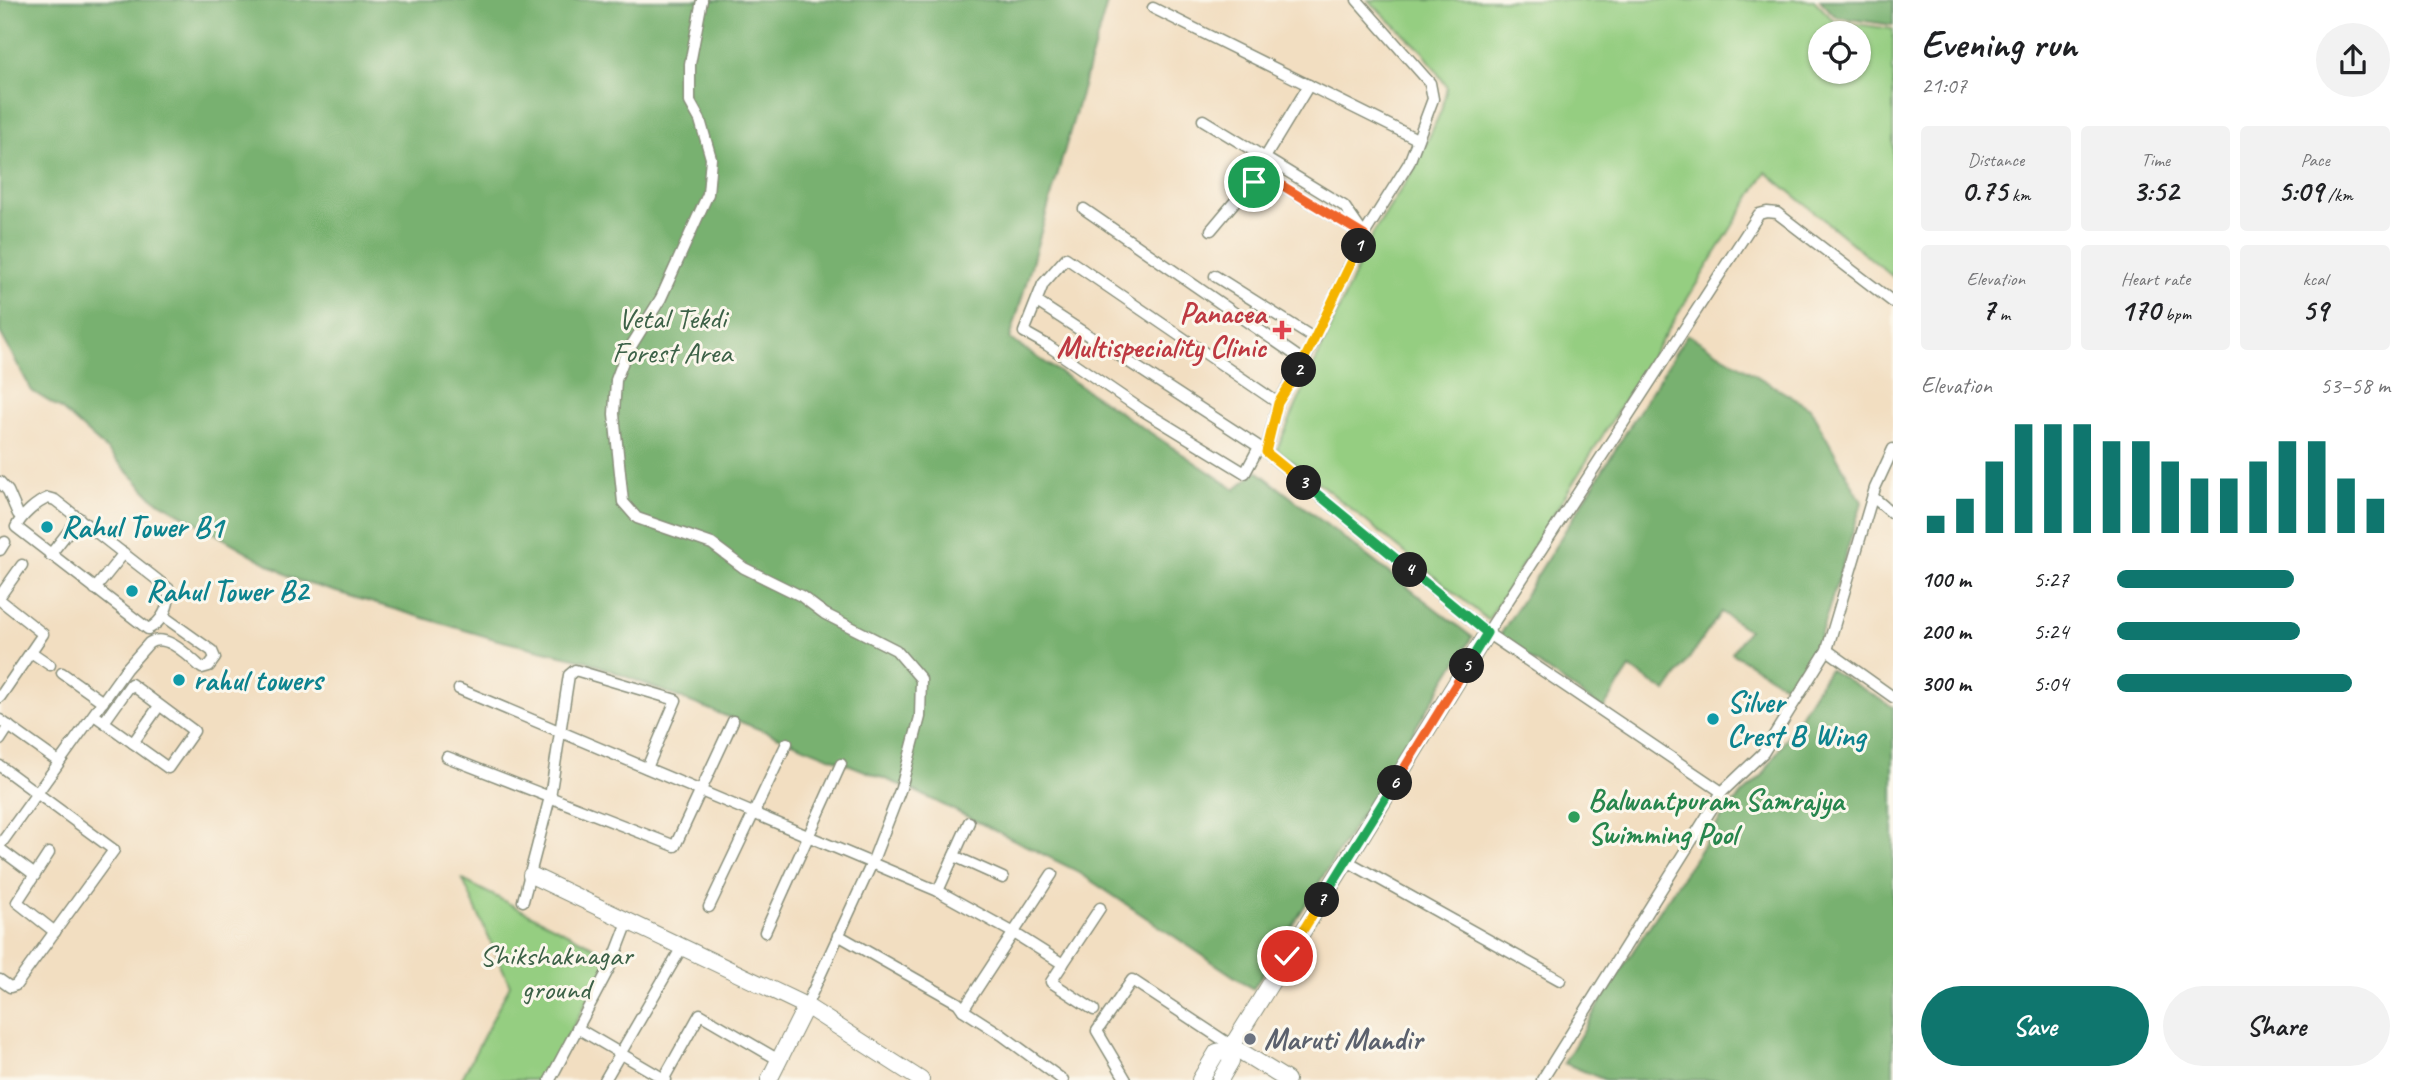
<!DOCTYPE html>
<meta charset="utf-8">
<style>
:root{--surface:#fff;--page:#f2f2f2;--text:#202124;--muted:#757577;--accent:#0f766e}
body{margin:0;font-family:Caveat,sans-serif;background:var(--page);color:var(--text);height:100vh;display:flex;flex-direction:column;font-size:26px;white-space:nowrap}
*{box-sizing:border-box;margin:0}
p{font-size:23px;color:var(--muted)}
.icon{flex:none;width:38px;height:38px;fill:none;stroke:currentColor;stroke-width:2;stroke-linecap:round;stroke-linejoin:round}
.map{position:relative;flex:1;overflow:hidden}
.drawer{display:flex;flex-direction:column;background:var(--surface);width:525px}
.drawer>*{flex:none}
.tools{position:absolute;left:1808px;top:21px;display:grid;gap:14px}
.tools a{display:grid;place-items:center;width:63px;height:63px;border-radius:50%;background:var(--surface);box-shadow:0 2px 5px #0004;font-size:35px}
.pin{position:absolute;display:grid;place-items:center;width:60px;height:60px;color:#fff;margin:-30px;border:4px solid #fff;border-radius:50%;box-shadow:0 2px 7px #0007}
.km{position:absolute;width:35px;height:35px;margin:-18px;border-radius:50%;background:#222;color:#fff;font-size:19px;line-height:35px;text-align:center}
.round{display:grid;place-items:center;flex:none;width:74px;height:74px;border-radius:37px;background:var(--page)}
.head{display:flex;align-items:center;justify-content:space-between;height:119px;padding:0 28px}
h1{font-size:38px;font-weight:800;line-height:52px}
.figures{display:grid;grid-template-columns:repeat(3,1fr);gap:10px;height:119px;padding:7px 28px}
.figures div{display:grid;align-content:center;border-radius:7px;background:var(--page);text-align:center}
.figures b{font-size:30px;font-weight:800}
.figures small{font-size:19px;font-weight:400}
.figures p{font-size:19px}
.chart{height:196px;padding:14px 28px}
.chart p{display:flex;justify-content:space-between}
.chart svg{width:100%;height:126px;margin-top:7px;stroke:var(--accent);stroke-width:6}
.button{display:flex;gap:14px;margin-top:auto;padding:14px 28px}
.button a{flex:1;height:80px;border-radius:42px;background:var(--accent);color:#fff;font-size:28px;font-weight:800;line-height:80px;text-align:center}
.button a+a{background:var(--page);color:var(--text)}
ul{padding:0 28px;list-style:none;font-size:23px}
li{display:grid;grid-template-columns:112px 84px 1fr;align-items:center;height:52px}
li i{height:18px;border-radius:9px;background:var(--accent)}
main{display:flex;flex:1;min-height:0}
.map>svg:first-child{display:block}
.green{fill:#95ce81;stroke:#5a865a;stroke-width:2;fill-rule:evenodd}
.forest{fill:#78b16f;stroke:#4c7752;stroke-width:2}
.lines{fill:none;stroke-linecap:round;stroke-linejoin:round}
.street-casing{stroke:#888e7a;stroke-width:13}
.secondary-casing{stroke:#888e7a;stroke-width:18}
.street{stroke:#fff;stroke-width:10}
.secondary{stroke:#fff;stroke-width:16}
.split-1-casing{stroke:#fff;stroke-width:14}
.split-2-casing{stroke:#fff;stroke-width:14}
.split-3-casing{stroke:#fff;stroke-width:14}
.split-4-casing{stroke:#fff;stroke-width:14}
.split-5-casing{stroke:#fff;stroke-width:14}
.split-6-casing{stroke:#fff;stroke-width:14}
.split-7-casing{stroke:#fff;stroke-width:14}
.split-8-casing{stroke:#fff;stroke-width:14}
.split-1{stroke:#f0652b;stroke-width:9}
.split-2{stroke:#f5b400;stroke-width:9}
.split-3{stroke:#f5b400;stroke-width:9}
.split-4{stroke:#22a559;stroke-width:9}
.split-5{stroke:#22a559;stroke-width:9}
.split-6{stroke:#f0652b;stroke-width:9}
.split-7{stroke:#22a559;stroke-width:9}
.split-8{stroke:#f5b400;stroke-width:9}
.health-dot{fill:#e0444e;stroke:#fbf7ec;stroke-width:2.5}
.culture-dot{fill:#0f9aa8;stroke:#fbf7ec;stroke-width:2.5}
.leisure-dot{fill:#2e9e5b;stroke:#fbf7ec;stroke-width:2.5}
.worship-dot{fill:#6b7280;stroke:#fbf7ec;stroke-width:2.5}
.labels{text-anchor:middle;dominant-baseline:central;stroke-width:6;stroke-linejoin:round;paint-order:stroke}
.health-label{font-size:30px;font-weight:bold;fill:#be3a42;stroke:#fbf7ec;text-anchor:end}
.park-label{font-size:30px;fill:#3c6147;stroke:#fbf7ec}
.culture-label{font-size:30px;font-weight:bold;fill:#0d838f;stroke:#fbf7ec;text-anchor:start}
.leisure-label{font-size:30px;font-weight:bold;fill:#27864d;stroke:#fbf7ec;text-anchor:start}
.worship-label{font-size:30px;font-weight:bold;fill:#5b616d;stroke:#fbf7ec;text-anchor:start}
</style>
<main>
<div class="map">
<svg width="1893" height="1080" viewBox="0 0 1893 1080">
<rect width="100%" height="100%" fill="#fbf7ec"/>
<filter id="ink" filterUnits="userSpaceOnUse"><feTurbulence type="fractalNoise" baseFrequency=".0143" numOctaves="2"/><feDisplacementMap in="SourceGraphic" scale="14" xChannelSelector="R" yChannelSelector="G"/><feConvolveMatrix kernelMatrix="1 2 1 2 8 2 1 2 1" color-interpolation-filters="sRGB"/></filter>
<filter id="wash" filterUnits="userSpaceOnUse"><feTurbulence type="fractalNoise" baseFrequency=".00686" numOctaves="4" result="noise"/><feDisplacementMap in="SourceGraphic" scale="28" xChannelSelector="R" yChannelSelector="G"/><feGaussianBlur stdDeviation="1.57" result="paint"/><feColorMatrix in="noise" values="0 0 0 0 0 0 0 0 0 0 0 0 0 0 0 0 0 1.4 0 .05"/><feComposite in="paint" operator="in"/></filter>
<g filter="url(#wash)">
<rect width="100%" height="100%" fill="#f2dec1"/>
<g class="green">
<path d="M 1368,0 L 1814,0 L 1834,21 L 1893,29 L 1893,277 L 1766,172 L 1488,620 L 1277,449 L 1371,237 L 1417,164 L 1441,111 L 1447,87 L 1424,53 ZM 1858,33 L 1858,72 L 1820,72 L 1820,33 Z"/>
<polygon points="463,880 612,956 544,1080 461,1080 510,985"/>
</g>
<g class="forest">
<polygon points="0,0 1108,0 1010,339 1235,489 1257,471 1472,637 1253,989 1075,870 913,790 587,661 498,640 296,580 153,498 108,451 61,409 32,391 0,332"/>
<polygon points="1820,0 1893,0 1893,25 1836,17"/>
<polygon points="1687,334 1810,408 1862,502 1814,656 1792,690 1732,653 1748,630 1721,612 1666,692 1630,668 1603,709 1499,637"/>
<polygon points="1829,669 1893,707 1893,1080 1605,1080 1564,1063 1608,989 1727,809 1763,775"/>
</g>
</g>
<g filter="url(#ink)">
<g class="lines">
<defs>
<g id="street">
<polyline points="702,0 690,64 690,102 700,120 711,158 708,194 661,298 625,356 616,380 614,414 623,502 637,518 712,544 744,568 801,596 825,614 896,650 921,679 920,717 901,788 872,863 806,1006"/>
<polyline points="1357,0 1430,83 1433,99 1409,163 1365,233 1304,361 1278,403 1266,452 1487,633 1722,792"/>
<polyline points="1153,8 1417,139"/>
<polyline points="1203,120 1344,206 1364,235"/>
<polyline points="1266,156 1309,85"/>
<polyline points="1084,209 1304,361"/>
<path d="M 1211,230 L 1248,186 C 1258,180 1267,180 1278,183 L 1361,233"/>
<polyline points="1215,276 1315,339"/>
<polyline points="1037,302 1264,450"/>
<polyline points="1259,447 1245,473 1142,410 1047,345 1024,332 1043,284 1066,258 1278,403"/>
<polyline points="0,482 8,491 18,514"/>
<polyline points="1873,497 1893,514"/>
<path d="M 48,498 L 55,500 L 169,589 C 170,605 163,622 148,629 L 16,527 C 21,516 37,502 48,498 Z"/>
<polyline points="0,550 5,542"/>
<polyline points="50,555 79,518"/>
<polyline points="95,589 124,553"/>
<polyline points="0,596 22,565"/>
<polyline points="0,600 43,634 0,697"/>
<polyline points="1487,633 1759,214 1767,212 1777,213 1893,302"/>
<polyline points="1827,650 1893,697"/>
<polyline points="31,652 50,665"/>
<polyline points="62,673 103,702"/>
<polyline points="459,689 938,891 1014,933 1063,964"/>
<polyline points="94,715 168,768 194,731 131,684 104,722"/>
<polyline points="0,720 59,762"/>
<polyline points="0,740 9,726"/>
<polyline points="133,743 159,706"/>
<polyline points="447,757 675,846 733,721"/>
<polyline points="0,766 114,850 16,985 10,987 0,980"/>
<path d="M 0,845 L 126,669 L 149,643 C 167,632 189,657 202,668 L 209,666 L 215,658 L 212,651 L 163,616"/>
<polyline points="0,849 35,875"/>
<polyline points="49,853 17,902 55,932"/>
<polyline points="954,856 1003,878"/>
<polyline points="1347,861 1560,980"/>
<polyline points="938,891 969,822"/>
<polyline points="523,901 550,797 569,675 575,670 676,700 647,768"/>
<polyline points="709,907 787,743"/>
<polyline points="765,932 841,764"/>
<polyline points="838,935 958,1003 963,1010 1052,874"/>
<polyline points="963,1010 1002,1035 1063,1080"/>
<polyline points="1094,1010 1051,982 1100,908"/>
<polyline points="577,1028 666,1080"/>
<polyline points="550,1080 613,961 628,922"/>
<polyline points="605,1080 682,947"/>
<polyline points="663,1080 700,1014 779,1060"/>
<polyline points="1126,1080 1097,1031 1132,980 1232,1046"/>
<polyline points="1542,1080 1722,792 1763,753 1827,650 1875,488 1893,449"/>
</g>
<g id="secondary">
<polyline points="531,875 806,1006 921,1080"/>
<polyline points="1232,1046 1287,1080"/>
<polyline points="769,1080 806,1006"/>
<polyline points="1200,1080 1217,1052 1229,1050"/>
<polyline points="1220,1080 1231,1061 1229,1050 1232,1046 1487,633"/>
</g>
</defs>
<use href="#street" class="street-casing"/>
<use href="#secondary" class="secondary-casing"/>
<use href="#street" class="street"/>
<use href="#secondary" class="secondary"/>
</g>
</g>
<g class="lines" filter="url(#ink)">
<defs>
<polyline id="split-1" points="1254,182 1265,180 1278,183 1364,235 1359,246"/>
<polyline id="split-2" points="1299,370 1359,246"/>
<polyline id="split-3" points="1299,370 1278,403 1266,452 1304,483"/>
<polyline id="split-4" points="1304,483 1410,570"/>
<polyline id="split-5" points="1410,570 1487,633 1467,666"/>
<polyline id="split-6" points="1395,783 1467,666"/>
<polyline id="split-7" points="1322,900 1395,783"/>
<polyline id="split-8" points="1287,956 1322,900"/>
</defs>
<use href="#split-1" class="split-1-casing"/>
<use href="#split-2" class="split-2-casing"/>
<use href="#split-3" class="split-3-casing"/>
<use href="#split-4" class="split-4-casing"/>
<use href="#split-5" class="split-5-casing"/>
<use href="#split-6" class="split-6-casing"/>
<use href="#split-7" class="split-7-casing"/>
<use href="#split-8" class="split-8-casing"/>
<use href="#split-1" class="split-1"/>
<use href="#split-2" class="split-2"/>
<use href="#split-3" class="split-3"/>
<use href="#split-4" class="split-4"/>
<use href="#split-5" class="split-5"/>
<use href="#split-6" class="split-6"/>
<use href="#split-7" class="split-7"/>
<use href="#split-8" class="split-8"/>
</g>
<path class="health-dot" d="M1278.5 319.5h7v7h7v7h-7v7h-7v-7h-7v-7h7z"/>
<g class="culture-dot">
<circle cx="47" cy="527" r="7"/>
<circle cx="132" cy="591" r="7"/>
<circle cx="179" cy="680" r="7"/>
<circle cx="1713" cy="719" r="7"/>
</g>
<circle class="leisure-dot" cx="1574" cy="817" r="7"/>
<circle class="worship-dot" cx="1250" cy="1039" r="7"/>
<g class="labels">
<g class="health-label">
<text x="1266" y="313">Panacea<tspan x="1266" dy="34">Multispeciality Clinic</tspan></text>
</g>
<g class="park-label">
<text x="672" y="318">Vetal Tekdi<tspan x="672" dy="34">Forest Area</tspan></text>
<text x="556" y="955">Shikshaknagar<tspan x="556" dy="34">ground</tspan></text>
</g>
<g class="culture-label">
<text x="61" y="527">Rahul Tower B1</text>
<text x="146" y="591">Rahul Tower B2</text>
<text x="193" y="680">rahul towers</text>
<text x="1727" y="702">Silver<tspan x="1727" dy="34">Crest B Wing</tspan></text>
</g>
<g class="leisure-label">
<text x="1588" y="800">Balwantpuram Samrajya<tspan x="1588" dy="34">Swimming Pool</tspan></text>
</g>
<g class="worship-label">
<text x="1264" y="1039">Maruti Mandir</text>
</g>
</g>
</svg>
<div class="tools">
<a><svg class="icon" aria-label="locate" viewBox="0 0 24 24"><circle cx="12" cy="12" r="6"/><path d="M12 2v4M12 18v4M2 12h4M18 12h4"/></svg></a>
</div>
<div class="pin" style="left:1254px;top:182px;background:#1e9e55"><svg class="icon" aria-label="arrive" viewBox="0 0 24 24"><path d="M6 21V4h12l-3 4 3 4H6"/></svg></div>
<div class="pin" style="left:1287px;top:956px;background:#d93025"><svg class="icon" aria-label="check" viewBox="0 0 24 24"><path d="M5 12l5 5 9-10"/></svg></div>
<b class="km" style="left:1359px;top:246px">1</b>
<b class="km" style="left:1299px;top:370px">2</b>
<b class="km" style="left:1304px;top:483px">3</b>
<b class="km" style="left:1410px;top:570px">4</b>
<b class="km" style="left:1467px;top:666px">5</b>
<b class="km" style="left:1395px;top:783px">6</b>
<b class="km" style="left:1322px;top:900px">7</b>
</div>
<section class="drawer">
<div class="head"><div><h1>Evening run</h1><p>21:07</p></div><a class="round"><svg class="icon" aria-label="share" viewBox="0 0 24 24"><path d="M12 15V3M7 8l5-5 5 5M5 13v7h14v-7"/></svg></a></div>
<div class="figures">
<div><p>Distance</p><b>0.75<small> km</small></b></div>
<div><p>Time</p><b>3:52</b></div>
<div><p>Pace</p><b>5:09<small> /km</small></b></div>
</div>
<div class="figures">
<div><p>Elevation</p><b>7<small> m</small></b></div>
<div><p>Heart rate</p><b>170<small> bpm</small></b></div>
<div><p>kcal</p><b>59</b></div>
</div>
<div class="chart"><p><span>Elevation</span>53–58 m</p>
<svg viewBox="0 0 160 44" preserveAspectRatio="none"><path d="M5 44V38M15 44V32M25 44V19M35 44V6M45 44V6M55 44V6M65 44V12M75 44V12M85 44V19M95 44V25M105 44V25M115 44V19M125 44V12M135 44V12M145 44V25M155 44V32"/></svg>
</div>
<ul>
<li><b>100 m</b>5:27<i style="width:65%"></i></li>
<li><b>200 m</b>5:24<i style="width:67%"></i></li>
<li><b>300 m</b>5:04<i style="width:86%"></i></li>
</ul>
<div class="button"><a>Save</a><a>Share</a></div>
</section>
</main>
